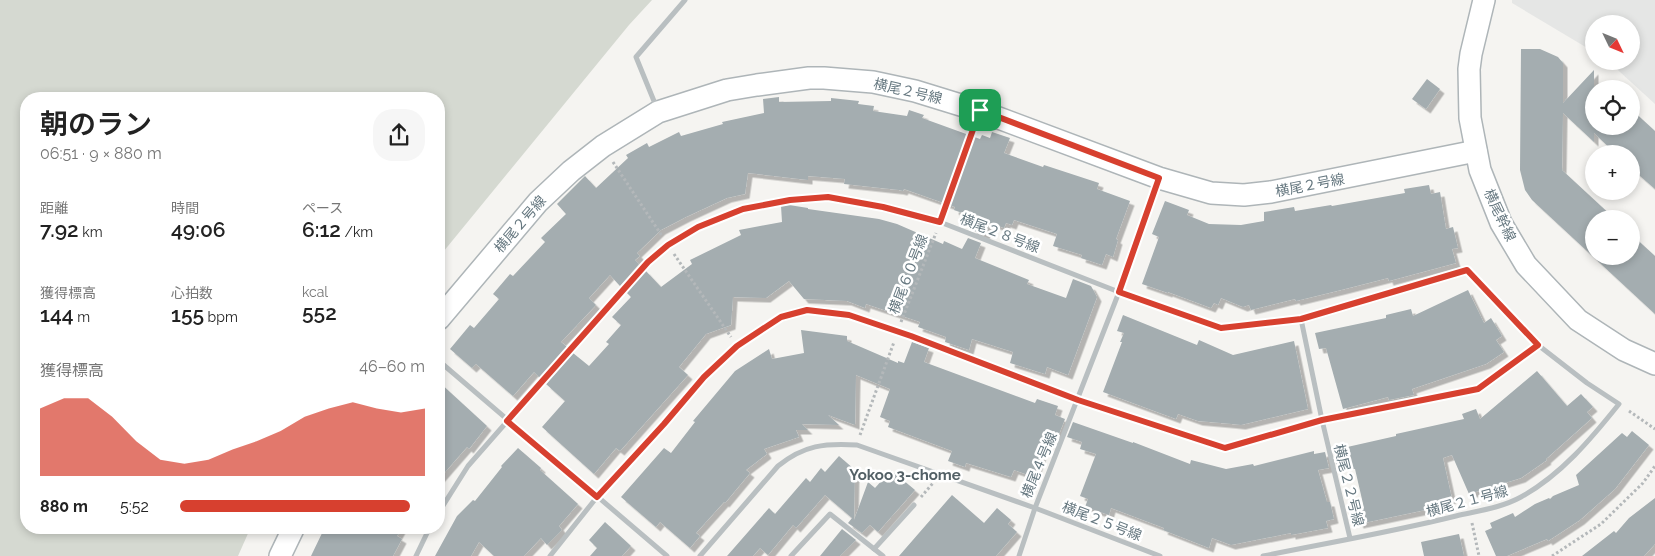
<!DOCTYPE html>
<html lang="ja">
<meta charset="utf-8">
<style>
:root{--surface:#fff;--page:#f6f6f6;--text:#222;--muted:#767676;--accent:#d7402f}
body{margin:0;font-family:Raleway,"Noto Sans JP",sans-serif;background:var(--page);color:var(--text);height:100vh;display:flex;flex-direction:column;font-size:19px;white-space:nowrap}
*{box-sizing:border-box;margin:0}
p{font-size:16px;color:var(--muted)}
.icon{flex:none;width:28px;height:28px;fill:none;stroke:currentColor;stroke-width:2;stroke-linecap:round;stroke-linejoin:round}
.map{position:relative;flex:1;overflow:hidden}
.details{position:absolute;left:20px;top:92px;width:425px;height:442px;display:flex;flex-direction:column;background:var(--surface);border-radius:20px;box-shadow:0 2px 8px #0003}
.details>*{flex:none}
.needle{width:32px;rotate:133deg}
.controls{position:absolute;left:1585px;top:15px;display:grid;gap:10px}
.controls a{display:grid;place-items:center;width:55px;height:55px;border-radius:50%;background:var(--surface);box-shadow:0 2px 8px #0003;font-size:25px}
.pin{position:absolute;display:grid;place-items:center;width:42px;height:42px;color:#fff;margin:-21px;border-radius:10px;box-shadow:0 2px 8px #0006}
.round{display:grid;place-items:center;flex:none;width:52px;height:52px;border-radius:20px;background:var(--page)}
.overview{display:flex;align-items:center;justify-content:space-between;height:85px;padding:0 20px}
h1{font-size:28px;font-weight:600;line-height:38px}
.stats{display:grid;grid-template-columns:repeat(3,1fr);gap:8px;height:85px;padding:5px 20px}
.stats div{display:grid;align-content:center}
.stats b{font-size:21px;font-weight:600}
.stats small{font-size:14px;font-weight:400}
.stats p{font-size:14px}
.chart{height:140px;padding:10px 20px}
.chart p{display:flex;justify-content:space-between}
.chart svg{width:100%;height:90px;margin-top:5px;fill:var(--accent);opacity:.7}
ul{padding:0 20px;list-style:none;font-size:16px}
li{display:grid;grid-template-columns:80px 60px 1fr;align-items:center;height:38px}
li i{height:12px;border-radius:6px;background:var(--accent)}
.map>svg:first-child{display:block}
.built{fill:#e5e6e5}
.green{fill:#d5d9d1}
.building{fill:#a4adb0;filter:url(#shadow)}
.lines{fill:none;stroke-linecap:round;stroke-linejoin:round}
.secondary-casing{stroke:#aeb5b8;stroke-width:24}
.path{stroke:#b4b8ba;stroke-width:3;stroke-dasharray:2.5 2.5;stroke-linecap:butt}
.street{stroke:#b9bfc1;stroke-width:5}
.secondary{stroke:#fff;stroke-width:21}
.route-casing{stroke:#fff;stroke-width:10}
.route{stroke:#d7402f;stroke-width:6}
.labels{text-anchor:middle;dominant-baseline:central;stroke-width:5;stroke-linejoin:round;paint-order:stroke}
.street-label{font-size:14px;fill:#667880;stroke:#fff}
.neighbourhood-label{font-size:15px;font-weight:bold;fill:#536066;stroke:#fff}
</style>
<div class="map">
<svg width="1655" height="556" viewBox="0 0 1655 556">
<defs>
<filter id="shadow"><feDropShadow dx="4.5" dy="4.5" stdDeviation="0" flood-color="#0004"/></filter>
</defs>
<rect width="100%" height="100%" fill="#f5f4f1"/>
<polygon class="built" points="1512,0 1655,0 1655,104 1608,61 1631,61 1631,24 1594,24 1594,52 1512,3"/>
<polygon class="green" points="0,0 652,0 629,25 439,257 439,99 26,99 26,529 250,529 238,556 0,556"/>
<g class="building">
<polygon points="1521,49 1540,49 1558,57 1563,63 1563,103 1594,70 1594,126 1631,126 1631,109 1655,131 1655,189 1631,168 1631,154 1616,154 1594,133 1594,142 1563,113 1562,170 1615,219 1594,219 1594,256 1631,256 1631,234 1655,256 1655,314 1532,200 1525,190 1520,170"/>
<polygon points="1427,79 1440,89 1426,109 1412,99"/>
<polygon points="779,97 779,102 831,101 831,98 859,101 858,104 874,106 873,111 907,116 909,110 924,115 922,118 980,139 982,135 990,138 992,132 1010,138 1004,153 1043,167 1044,165 1099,183 1097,189 1130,201 1116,239 1118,240 1113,257 1106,254 1102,265 1081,258 1082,255 1053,246 1057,234 1014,220 1012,225 1006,223 1004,228 990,223 985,235 972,230 977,218 954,210 955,207 904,189 903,191 899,190 844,184 845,179 808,176 808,180 748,173 745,194 727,198 686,217 661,230 637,253 640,256 635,260 639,264 620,286 610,275 589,298 596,305 561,342 567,347 540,378 534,372 513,396 476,364 472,368 450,349 470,325 474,328 499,299 493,294 510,274 513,276 545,242 541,238 566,214 557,204 585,176 596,188 628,158 626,155 647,143 649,147 679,132 681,136 723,124 722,122 764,113 763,99"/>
<polygon points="1429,185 1431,194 1440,192 1446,229 1453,227 1458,248 1452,249 1456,263 1389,281 1388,278 1341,290 1296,301 1295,299 1251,310 1249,305 1243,307 1221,298 1218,305 1214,303 1211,308 1168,292 1168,293 1142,284 1159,237 1152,234 1165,201 1189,210 1187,215 1209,224 1241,225 1264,221 1264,212 1294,207 1295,211 1331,205 1332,206 1405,193 1404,189"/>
<polygon points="789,205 808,208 808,209 879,219 897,224 943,244 944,241 962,249 968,238 981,243 975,258 1029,280 1027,284 1066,298 1073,279 1091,286 1097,297 1068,375 1047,367 1045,374 1010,363 1013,352 972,339 969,350 945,342 946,337 918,327 920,322 866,304 865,308 847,301 804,299 789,281 766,298 733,297 731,325 706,334 679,367 688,375 620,451 616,448 594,474 542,427 565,401 546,384 573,353 589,366 609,344 606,342 621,325 612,317 631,297 626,292 645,270 661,287 692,264 690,260 741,235 739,230 782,222 781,206"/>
<polygon points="1468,290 1484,323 1491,318 1502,336 1496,340 1504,352 1486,364 1412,389 1414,395 1389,400 1388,397 1343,409 1326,348 1319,349 1315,333 1386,318 1386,315 1411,309 1413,316"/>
<polygon points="1123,315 1197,345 1199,340 1233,355 1294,341 1308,409 1241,425 1232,424 1198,421 1178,414 1176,419 1103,392 1122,342 1120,342 1124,333 1117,331"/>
<polygon points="801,330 847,336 847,341 898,363 898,361 904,363 912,342 929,348 924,362 1035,403 1037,399 1058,406 1055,415 1065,419 1059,434 1050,431 1034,477 1014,470 1011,477 966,463 965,467 948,461 952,451 888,427 890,421 880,417 890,389 856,375 855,425 828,415 839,425 802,424 808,430 796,430 799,437 764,449 767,454 746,470 750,473 725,503 724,502 696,533 700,536 690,548 660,522 656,527 621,497 664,448 671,453 695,422 693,421 735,371 769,349 772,359 804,353"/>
<polygon points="1537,371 1567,406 1581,394 1593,407 1587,412 1592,418 1546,459 1547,460 1521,478 1469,494 1452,455 1443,458 1452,499 1443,501 1444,506 1359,524 1355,510 1364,508 1355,469 1353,469 1352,463 1337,466 1334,450 1396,436 1396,434 1464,419 1462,414 1476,409 1480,419"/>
<polygon points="439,382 487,426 469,449 467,447 439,479"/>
<polygon points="1073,422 1133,443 1133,442 1190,464 1191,460 1226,469 1253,464 1254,466 1314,451 1314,454 1325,452 1329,468 1318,470 1327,502 1330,502 1334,519 1326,521 1328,528 1291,535 1291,533 1231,545 1212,538 1209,548 1163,530 1164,528 1111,508 1109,515 1085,507 1088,499 1080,496 1096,454 1080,449 1082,442 1067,437"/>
<polygon points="1632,431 1649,445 1615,489 1580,520 1548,541 1547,539 1507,556 1496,556 1485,531 1492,528 1490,523 1513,513 1515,517 1535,504 1549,498 1550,499 1553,496 1579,485 1576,475 1622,433 1627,437"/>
<polygon points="518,448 541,468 540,470 578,504 559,526 562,530 547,545 541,538 524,556 494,556 479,542 471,556 435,556 457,516 473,500 475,501 502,467 501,466"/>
<polygon points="839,456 855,470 854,520 868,482 875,488 891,470 915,490 878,532 870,525 862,533 848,523 852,518 825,495 796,528 793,525 768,555 760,548 753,556 727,556 769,508 775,514 806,478 810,482 821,468 825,472"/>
<polygon points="952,495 984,523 997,508 1011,520 1008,524 1017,532 996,556 899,556"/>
<polygon points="1655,498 1655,544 1644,556 1582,556 1614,531 1616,533 1629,518"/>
<polygon points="605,522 631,546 622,556 590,556 597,548 589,540"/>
<polygon points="324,529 401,529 397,536 402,539 393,556 311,556"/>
<polygon points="842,529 856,540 840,556 820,556"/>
<polygon points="1459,534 1464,556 1424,556 1421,542"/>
</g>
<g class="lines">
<defs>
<g id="secondary">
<polyline points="1484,0 1471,54 1469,69 1470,118 1480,170 1501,223 1526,265 1578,320 1624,350 1655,364"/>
<polyline points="439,319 538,202 571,171 603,146 658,112 727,90 757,85 809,78 824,78 873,82 915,91 980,111 1159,178 1211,193 1244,195 1271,192 1476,151"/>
<polyline points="280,556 293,529"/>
</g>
</defs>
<use href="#secondary" class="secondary-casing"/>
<g class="path">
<polyline points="613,162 662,236"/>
<polyline points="944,213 973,129"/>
<polyline points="674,254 731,337"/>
<polyline points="901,322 936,233"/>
<polyline points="1629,411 1655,429"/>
<polyline points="860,435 894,342"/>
<polyline points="921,497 933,483"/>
<polyline points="1472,523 1479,556"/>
<polyline points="1552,556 1601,524 1643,483 1655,466"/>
</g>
<g class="street">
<polyline points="656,106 636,57 685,0"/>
<polyline points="1301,319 1322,420 1350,538"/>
<polyline points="439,361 667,556"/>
<path d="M 439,512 L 468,466 L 647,262 L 668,245 L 698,227 L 743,209 L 790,200 L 829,197 L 883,207 L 940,222 L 1119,292 L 1221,328 L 1301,319 L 1467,270 L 1538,345 L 1587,383 L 1619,404 C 1591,439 1561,475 1521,497 C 1501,508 1477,511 1456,516 C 1392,532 1327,543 1263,556"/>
<polyline points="874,549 914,505"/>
<polyline points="416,556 429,529"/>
<polyline points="550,556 597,497 664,424 704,377 737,346 781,317 807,310 849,315 911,337 1078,400 1225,448 1322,420 1478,389 1538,345"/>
<path d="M 700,556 L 778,466 C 804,445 825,443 857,445 L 1035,508 L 1119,292 L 1157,184"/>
<polyline points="791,556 830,514 883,556"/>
<polyline points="1019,556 1035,508 1160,556"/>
</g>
<use href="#secondary" class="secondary"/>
</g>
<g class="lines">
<defs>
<polygon id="route" points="980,110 1159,178 1119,292 1221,328 1301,319 1467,270 1538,345 1478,389 1322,420 1225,448 1078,400 911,336 849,315 807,310 781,317 737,346 704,377 664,424 597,497 507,421 648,262 668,245 698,227 743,209 790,200 828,197 883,207 940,222"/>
</defs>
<use href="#route" class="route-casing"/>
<use href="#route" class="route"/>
</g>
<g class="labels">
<g class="street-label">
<text transform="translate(908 91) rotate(13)">横尾２号線</text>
<text transform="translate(1310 185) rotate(-11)">横尾２号線</text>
<text transform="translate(1500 215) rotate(65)">横尾幹線</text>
<text transform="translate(520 224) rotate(-49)">横尾２号線</text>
<text transform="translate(1000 233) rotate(21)">横尾２８号線</text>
<text transform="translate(908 274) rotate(-69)">横尾６０号線</text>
<text transform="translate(1039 465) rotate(-67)">横尾４号線</text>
<text transform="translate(1349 485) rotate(76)">横尾２２号線</text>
<text transform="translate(1467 501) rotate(-15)">横尾２１号線</text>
<text transform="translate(1102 521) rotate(21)">横尾２５号線</text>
</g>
<g class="neighbourhood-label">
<text x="905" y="475">Yokoo 3-chome</text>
</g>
</g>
</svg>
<div class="controls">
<a><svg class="needle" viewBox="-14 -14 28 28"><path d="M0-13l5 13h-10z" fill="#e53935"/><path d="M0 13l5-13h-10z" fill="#767676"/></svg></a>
<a><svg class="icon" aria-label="locate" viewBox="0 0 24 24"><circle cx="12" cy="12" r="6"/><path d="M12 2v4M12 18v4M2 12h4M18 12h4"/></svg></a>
<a>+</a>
<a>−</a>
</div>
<div class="pin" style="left:980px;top:110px;background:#1e9e55"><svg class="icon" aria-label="arrive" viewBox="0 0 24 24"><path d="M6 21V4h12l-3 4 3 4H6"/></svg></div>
<section class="details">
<div class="overview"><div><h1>朝のラン</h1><p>06:51 · 9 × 880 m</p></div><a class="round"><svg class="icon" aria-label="share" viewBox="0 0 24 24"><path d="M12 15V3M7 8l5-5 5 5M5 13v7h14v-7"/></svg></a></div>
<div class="stats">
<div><p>距離</p><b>7.92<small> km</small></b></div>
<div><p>時間</p><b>49:06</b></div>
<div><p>ペース</p><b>6:12<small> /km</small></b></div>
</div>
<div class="stats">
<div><p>獲得標高</p><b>144<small> m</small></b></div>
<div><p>心拍数</p><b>155<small> bpm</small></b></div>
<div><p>kcal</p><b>552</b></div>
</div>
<div class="chart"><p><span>獲得標高</span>46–60 m</p>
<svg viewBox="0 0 160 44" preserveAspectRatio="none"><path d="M0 44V11L10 6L20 6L30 15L40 27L50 36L60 38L70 36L80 31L90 27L100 22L110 15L120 11L130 8L140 11L150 13L160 11V44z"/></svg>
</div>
<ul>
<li><b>880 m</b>5:52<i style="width:94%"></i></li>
</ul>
</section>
</div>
